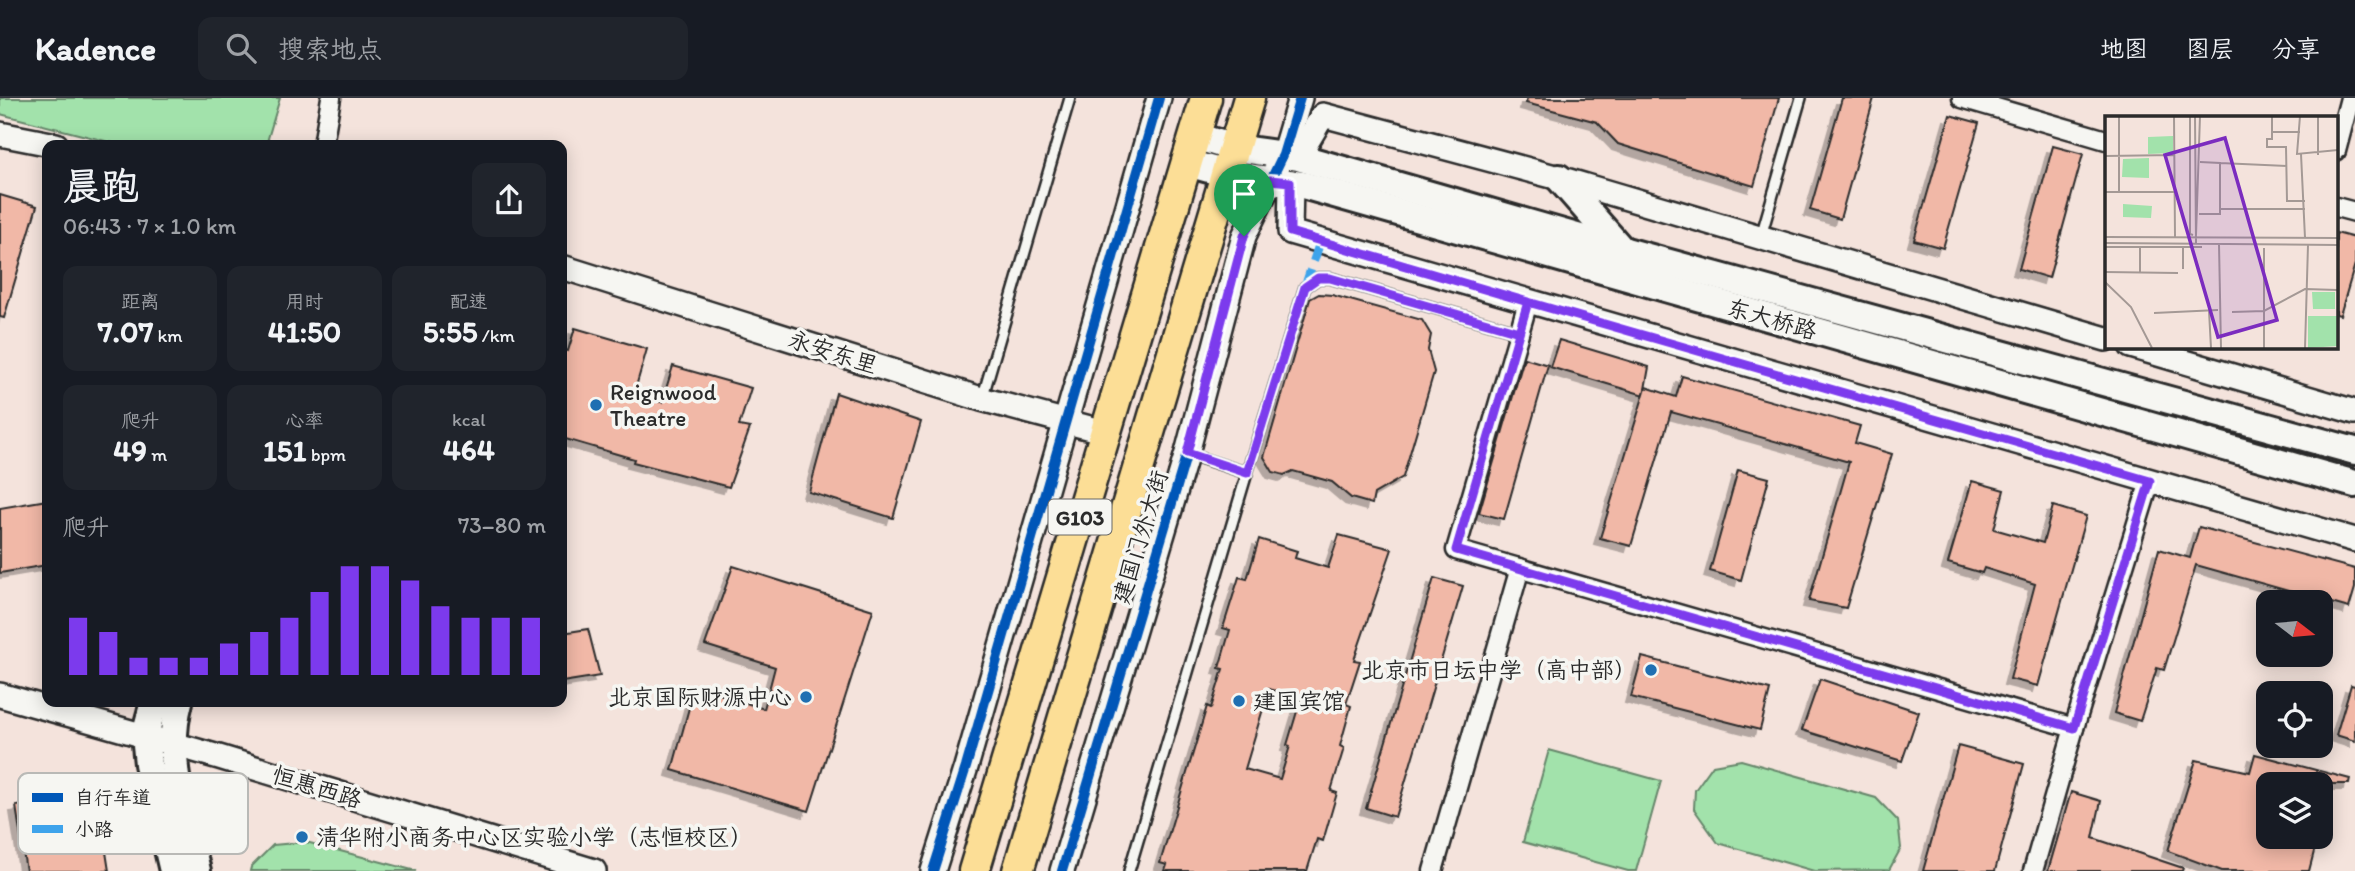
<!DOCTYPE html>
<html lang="zh">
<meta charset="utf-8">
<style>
:root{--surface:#171b24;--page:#20242c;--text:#f1f3f6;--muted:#9ea1a6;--line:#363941;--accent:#7c3aed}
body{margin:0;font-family:Itim,"LXGW WenKai TC",sans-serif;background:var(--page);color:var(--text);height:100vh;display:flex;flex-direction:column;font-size:26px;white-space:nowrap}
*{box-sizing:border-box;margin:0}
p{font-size:23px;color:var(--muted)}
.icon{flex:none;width:38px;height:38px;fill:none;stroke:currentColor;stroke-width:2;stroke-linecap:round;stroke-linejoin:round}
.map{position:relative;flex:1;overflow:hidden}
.details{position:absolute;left:42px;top:42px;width:525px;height:567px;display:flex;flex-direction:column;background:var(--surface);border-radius:14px;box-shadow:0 4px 18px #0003}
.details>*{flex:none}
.needle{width:46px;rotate:106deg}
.controls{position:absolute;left:2256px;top:492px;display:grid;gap:14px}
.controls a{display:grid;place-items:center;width:77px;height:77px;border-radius:14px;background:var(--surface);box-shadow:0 4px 18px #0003;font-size:35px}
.pin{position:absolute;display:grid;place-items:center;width:60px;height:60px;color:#fff;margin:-72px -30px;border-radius:50% 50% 50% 0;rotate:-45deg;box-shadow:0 0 7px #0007}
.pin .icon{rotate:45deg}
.round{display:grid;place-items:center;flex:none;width:74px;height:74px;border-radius:14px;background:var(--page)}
.head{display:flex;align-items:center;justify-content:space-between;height:119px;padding:0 21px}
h1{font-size:38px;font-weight:700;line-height:52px}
.metrics{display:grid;grid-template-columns:repeat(3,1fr);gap:10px;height:119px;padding:7px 21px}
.metrics div{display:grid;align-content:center;border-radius:14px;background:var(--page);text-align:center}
.metrics b{font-size:30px;font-weight:700}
.metrics small{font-size:19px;font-weight:400}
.metrics p{font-size:19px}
.chart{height:196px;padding:14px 21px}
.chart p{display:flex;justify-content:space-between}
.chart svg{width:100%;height:126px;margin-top:7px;stroke:var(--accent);stroke-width:6}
header{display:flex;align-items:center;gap:42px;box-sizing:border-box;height:98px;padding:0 35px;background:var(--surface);border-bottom:2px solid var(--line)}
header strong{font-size:33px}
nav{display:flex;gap:38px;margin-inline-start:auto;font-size:24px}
.search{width:490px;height:63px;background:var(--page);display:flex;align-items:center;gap:18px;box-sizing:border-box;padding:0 24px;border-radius:14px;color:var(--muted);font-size:26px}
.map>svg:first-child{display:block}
.green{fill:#a2e2ab;stroke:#66866b;stroke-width:2}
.building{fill:#f1b8a7;stroke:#2b2b2b;stroke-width:2;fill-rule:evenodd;filter:url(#shadow)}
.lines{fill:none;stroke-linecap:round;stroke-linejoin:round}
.service-casing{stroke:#2b2b2b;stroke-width:14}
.minor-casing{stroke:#2b2b2b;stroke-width:23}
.tertiary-casing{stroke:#2b2b2b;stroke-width:28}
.secondary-casing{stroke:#2b2b2b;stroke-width:32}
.trunk-casing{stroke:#2b2b2b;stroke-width:35}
.service{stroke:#f6f6f2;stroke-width:9}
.minor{stroke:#f6f6f2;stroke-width:18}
.tertiary{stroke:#f6f6f2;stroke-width:23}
.secondary{stroke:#f6f6f2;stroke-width:26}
.trunk{stroke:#fcde96;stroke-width:30}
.quiet{stroke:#3ea3eb;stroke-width:9;stroke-dasharray:18 9;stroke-linecap:butt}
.cycleway-casing{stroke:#f6f6f2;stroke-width:15}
.cycleway{stroke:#0057b8;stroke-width:10}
.route-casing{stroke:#fff;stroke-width:14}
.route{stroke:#7c3aed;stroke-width:9}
.poi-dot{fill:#1f6fb2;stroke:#f6f6f2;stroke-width:2.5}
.labels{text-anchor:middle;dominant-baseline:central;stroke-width:7;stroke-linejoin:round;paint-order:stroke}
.shield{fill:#f6f6f2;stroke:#686867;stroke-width:2}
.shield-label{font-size:21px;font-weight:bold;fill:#2b2b2b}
.street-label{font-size:23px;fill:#2b2b2b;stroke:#f6f6f2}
.poi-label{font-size:23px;fill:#2b2b2b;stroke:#f6f6f2;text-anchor:start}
.inset-road{fill:none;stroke:#a49995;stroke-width:2}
.view{fill:#7b2cbf;fill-opacity:0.15;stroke:#7b2cbf;stroke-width:3.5}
.inset-edge{fill:none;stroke:#2b2b2b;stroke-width:3.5}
.key{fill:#f6f6f2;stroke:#b9b9b6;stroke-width:2}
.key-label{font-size:19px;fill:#2b2b2b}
</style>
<header>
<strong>Kadence</strong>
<div class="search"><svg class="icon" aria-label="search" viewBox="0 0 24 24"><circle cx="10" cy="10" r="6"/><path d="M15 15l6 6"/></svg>搜索地点</div>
<nav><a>地图</a><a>图层</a><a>分享</a></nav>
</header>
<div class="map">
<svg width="2355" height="773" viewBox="0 0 2355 773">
<defs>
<filter id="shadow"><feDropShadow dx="-6" dy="6" stdDeviation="0" flood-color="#0004"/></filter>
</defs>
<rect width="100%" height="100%" fill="#f4e3dc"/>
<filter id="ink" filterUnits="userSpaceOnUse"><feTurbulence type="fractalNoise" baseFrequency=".0143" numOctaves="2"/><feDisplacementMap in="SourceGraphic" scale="14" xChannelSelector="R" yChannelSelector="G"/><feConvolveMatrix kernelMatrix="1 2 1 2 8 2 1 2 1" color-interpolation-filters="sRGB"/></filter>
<g filter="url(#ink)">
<g class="green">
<polygon points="0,0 280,0 266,47 121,47 0,16"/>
<polygon points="1549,652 1661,683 1636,773 1628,773 1523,744"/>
<polygon points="1741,662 1876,700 1898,723 1901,750 1889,772 1814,773 1718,745 1694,711 1695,692 1713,667"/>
<polygon points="306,744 416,773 250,773 251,769 273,747"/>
</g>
<g class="building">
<polygon points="1527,0 1779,0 1754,88 1618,46 1597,24 1526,5"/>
<polygon points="1842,0 1874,0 1840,121 1810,112"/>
<polygon points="1950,17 1979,25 1943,150 1914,142"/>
<polygon points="2053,48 2083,56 2049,180 2019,171"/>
<polygon points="0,97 37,108 4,220 0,219"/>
<polygon points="2336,135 2355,140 2355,166 2340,217 2336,216"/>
<polygon points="1319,196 1332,197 1422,222 1431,237 1428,252 1434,274 1403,379 1374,396 1372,406 1351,400 1332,384 1293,373 1284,377 1273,374 1264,359 1310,201"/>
<polygon points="575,230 647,251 633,299 662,304 673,268 751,290 739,328 750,330 729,389 633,364 634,361 562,340 562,251 568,253"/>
<polygon points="1559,242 1649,269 1644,297 1550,269"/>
<polygon points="1524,260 1548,267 1504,421 1479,415"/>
<polygon points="1682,278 1860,328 1855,345 1892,356 1846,510 1809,503 1849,364 1671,314 1631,448 1600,440 1646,289 1676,299"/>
<polygon points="836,295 921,324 893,420 809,394"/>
<polygon points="1738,372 1769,380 1741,482 1710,473"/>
<polygon points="1972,383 2004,392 1994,431 2043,445 2053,408 2086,418 2038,588 2010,581 2035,486 1984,470 1982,475 1948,465"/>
<polygon points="47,402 47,467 0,475 0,410"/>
<polygon points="2199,429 2355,471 2355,490 2349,510 2196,467 2164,572 2157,570 2140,623 2114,615 2159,451 2190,460"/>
<path d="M 1339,437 L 1392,451 L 1354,562 L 1360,563 L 1346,606 L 1351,608 L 1340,648 L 1344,650 L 1331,693 L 1337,695 L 1323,743 L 1317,741 L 1307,773 L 1165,773 L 1167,767 L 1160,765 L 1207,608 L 1211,610 L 1223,571 L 1219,570 L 1230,532 L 1223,530 L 1239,479 L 1247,481 L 1259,441 L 1297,453 L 1295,460 L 1328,470 ZM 1269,591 L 1301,600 L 1287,647 L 1290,648 L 1280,681 L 1245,671 Z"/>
<polygon points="733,468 873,512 809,713 672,672 695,588 764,611 775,569 705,547"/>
<polygon points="1434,480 1463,488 1395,719 1366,710"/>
<polygon points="588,531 600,578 562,584 562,535"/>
<polygon points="1642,559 1770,592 1760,632 1631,599"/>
<polygon points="1820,581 1919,614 1902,663 1802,632"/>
<polygon points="2351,587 2355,588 2355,643 2336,637"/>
<polygon points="1958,648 2024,666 1995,773 1923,773"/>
<polygon points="2255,656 2350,681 2349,686 2268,686 2268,738 2318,738 2309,773 2222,773 2168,753 2196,662 2250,674"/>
<polygon points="2071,694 2101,703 2093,740 2183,770 2182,773 2048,773"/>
<polygon points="97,696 109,773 26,773 16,708"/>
</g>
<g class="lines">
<defs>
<g id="service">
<polyline points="1761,138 1801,0"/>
<polyline points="982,301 1070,0"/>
<polyline points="1247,375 1305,189 1318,180 1330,180 1519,234"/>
<polyline points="1129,773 1247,375 1188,356"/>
</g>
<g id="minor">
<polyline points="1962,0 2106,42"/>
<polyline points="323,47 331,0"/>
<polyline points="2336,53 2350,0"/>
<polyline points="2336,109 2355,114"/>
<polyline points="1528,204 1456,452 2074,630 2150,383"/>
<polyline points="1433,773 1520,470"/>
<polyline points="2033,773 2074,630"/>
</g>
<g id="tertiary">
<polyline points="0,36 56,47"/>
<polyline points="1298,59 1323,17 1559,80 2106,241"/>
<polyline points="1291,84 1290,134 2355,442"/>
<polyline points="562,169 981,301 1105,334"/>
<polyline points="2131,248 2355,314"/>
<polyline points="0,597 219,659 594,773"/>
<polyline points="933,773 966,669 1159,0"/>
<polyline points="1062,773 1187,355 1244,138 1283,57 1300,0"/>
</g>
<g id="secondary">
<polyline points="1195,38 1234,50 1298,59 1622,152 2355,353"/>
<polyline points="1187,65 1227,76 1303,87 2355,386"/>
<polyline points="1559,80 1622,152"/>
<polyline points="154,604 145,637 148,666 173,773"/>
<path d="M 179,604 C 164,660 184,718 197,773"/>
</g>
<g id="trunk">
<polyline points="974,773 1206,0"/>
<polyline points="1018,773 1249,0"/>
</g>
</defs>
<use href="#service" class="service-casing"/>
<use href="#minor" class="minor-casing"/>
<use href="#tertiary" class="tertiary-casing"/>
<use href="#secondary" class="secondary-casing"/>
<use href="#trunk" class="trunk-casing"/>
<use href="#service" class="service"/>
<use href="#minor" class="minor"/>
<use href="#tertiary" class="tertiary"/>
<use href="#secondary" class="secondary"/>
<use href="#trunk" class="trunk"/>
<polyline class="quiet" points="1305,189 1320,144"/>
<defs>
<g id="cycleway">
<polyline points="1528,204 1456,452 2074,630 2150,383"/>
<polyline points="933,773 966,669 1159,0"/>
<polyline points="1062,773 1187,355 1244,138 1283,57 1300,0"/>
</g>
</defs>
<use href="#cycleway" class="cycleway-casing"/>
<use href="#cycleway" class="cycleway"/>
</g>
</g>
<g class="lines" filter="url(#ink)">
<defs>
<polyline id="route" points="1244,138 1187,355 1247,375 1305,189 1318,180 1330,180 1519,234 1528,204 2150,383 2074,630 1456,452 1528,204 1290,134 1290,84 1270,82 1244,138"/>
</defs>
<use href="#route" class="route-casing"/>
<use href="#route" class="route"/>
</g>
<g class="poi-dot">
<circle cx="596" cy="307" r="7"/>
<circle cx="1651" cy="572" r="7"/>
<circle cx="806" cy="599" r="7"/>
<circle cx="1239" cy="603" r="7"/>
<circle cx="302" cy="739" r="7"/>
</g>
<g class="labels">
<rect class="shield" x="1048.5" y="401.5" width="63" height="35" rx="5"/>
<g class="shield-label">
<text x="1080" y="419">G103</text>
</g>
<g class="street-label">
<text transform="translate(1772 221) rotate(16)">东大桥路</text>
<text transform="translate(833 254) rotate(18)">永安东里</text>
<text transform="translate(1140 439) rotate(-73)">建国门外大街</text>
<text transform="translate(317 689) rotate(17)">恒惠西路</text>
</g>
<g class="poi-label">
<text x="610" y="294">Reignwood<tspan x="610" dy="26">Theatre</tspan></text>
<text x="1637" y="572" text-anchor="end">北京市日坛中学（高中部）</text>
<text x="792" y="599" text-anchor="end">北京国际财源中心</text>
<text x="1253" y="603">建国宾馆</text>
<text x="316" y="739">清华附小商务中心区实验小学（志恒校区）</text>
</g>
</g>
<g transform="translate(2105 18)">
<rect width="233" height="233" fill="#f4e3dc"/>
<path d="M 68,20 L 68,37 L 43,38 L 43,21 ZM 44,42 L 44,62 L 17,61 L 18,43 ZM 18,88 L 47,90 L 46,102 L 18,101 ZM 207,176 L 230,176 L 230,193 L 208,193 ZM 203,200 L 233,200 L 233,230 L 203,232 Z" fill="#a2e2ab"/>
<path class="inset-road" d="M 69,0 L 70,121M 85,0 L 85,118 L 88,119M 90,0 L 91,128M 195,0 L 192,38 L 233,34M 213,0 L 213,39M 167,16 L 195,16M 161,31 L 181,31 L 182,85 L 200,85M 162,31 L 162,23 L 167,23 L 167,0M 196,38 L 200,122M 0,40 L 69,39M 115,47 L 182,50M 0,76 L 69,76M 14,76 L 14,0M 115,93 L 200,93M 94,98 L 115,98 L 115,47 L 95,46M 91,119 L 95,0M 0,121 L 233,122M 0,127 L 233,129M 114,128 L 116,232M 0,131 L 97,131M 78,131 L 78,153M 0,156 L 73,157M 35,156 L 35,131M 0,166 L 26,191 L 47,232M 104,195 L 106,232M 127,196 L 159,195 L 200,173 L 233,174M 49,197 L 113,194M 159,232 L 159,132M 200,232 L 203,129"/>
<path class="view" d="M 120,22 L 172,204 L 113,221 L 60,39 Z"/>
<rect width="233" height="233" class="inset-edge"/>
</g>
<rect x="18" y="675" width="230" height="81" rx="10" class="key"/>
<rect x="32" y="695" width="31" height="9" fill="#0057b8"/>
<rect x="32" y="727" width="31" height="8" fill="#3ea3eb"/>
<g class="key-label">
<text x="75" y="706">自行车道</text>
<text x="75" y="738">小路</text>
</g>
</svg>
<div class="controls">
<a><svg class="needle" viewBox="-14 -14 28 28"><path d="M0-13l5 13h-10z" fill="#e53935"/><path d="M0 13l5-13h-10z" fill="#9ea1a6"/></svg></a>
<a><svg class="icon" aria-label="locate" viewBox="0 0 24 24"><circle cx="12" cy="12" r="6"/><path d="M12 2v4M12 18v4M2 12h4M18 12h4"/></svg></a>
<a><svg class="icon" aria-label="layers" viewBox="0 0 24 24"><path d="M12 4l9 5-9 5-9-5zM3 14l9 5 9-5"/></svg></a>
</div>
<div class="pin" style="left:1244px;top:138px;background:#1e9e55"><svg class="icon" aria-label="arrive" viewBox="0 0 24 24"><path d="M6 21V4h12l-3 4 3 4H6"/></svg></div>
<section class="details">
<div class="head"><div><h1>晨跑</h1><p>06:43 · 7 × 1.0 km</p></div><a class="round"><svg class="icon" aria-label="share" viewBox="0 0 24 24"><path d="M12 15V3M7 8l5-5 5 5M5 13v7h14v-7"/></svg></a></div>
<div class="metrics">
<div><p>距离</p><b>7.07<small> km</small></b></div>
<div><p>用时</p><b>41:50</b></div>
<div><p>配速</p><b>5:55<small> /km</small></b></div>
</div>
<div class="metrics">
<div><p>爬升</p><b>49<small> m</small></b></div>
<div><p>心率</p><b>151<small> bpm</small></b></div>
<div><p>kcal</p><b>464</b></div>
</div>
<div class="chart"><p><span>爬升</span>73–80 m</p>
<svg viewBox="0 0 160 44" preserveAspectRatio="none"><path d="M5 44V24M15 44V29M25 44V38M35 44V38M45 44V38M55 44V33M65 44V29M75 44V24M85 44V15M95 44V6M105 44V6M115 44V11M125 44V20M135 44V24M145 44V24M155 44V24"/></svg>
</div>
</section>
</div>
